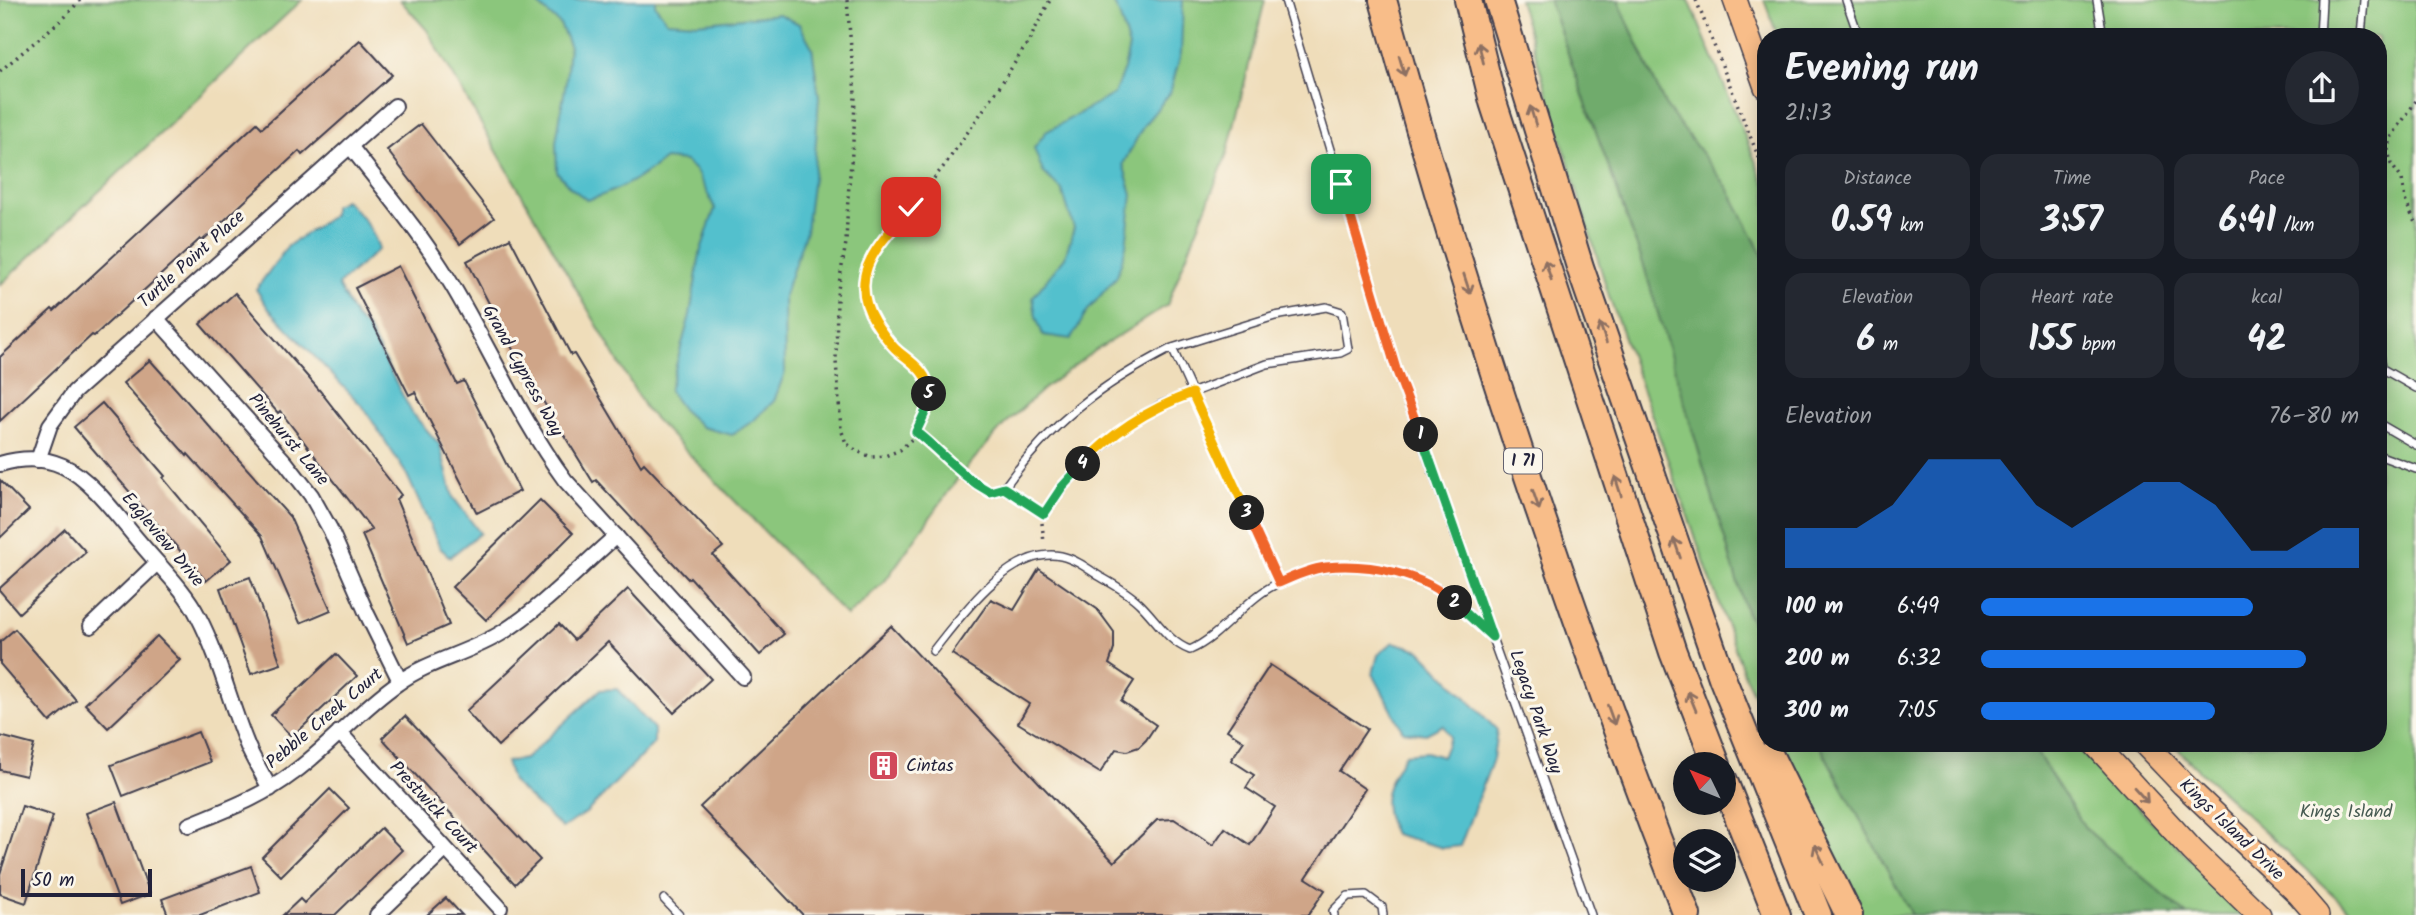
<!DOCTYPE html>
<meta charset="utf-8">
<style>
:root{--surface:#171b24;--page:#242831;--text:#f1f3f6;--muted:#9ea1a6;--accent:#1a73e8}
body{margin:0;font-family:Kalam,sans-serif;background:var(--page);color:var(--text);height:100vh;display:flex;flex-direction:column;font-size:26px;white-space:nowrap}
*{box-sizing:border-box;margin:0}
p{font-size:23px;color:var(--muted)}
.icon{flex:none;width:38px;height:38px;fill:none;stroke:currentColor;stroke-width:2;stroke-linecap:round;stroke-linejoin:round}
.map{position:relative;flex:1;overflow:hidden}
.panel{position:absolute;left:1757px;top:28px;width:630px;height:724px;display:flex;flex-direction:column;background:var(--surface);border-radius:28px;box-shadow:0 4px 18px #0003}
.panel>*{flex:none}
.needle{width:46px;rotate:313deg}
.fabs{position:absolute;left:1673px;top:752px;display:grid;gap:14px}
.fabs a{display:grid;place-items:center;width:63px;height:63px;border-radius:50%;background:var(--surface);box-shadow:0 4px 18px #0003;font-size:35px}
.scale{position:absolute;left:21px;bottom:18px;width:131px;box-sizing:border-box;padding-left:7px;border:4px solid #22223b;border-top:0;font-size:19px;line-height:24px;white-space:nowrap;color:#22223b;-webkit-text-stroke:5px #fbf7ec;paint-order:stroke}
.pin{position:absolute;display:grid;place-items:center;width:60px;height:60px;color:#fff;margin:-30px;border-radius:14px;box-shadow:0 4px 10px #0006}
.km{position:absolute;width:35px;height:35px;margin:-18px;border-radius:50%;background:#222;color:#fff;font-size:19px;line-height:35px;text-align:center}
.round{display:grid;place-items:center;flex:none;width:74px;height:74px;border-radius:37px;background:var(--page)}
.head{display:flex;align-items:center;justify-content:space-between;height:119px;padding:0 28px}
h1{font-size:38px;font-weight:700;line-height:52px}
.figures{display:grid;grid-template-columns:repeat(3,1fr);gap:10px;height:119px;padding:7px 28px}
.figures div{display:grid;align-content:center;border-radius:18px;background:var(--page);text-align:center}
.figures b{font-size:35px;font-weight:700}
.figures small{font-size:19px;font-weight:400}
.figures p{font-size:19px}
.chart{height:196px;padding:14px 28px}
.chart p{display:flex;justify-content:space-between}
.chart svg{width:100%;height:126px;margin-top:7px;fill:var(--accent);opacity:.7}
ul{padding:0 28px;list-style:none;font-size:23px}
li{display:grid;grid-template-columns:112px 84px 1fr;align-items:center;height:52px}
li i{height:18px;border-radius:9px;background:var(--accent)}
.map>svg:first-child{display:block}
.green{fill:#8bc67c;stroke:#56745c;stroke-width:2}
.forest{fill:#70ab6c;stroke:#496654;stroke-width:2}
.water{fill:#53c0cd;stroke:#3a7184;stroke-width:2}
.building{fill:#cfa588}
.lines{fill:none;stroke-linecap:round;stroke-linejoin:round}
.lane-casing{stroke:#413e4e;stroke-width:10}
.street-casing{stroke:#413e4e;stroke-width:18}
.primary-casing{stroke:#413e4e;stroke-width:26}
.highway-casing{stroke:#413e4e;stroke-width:30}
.path{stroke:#413e4e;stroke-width:3.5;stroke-dasharray:2 5;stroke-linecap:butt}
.lane{stroke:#fff;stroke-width:7}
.street{stroke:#fff;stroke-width:14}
.primary{stroke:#f8bd89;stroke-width:23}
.highway{stroke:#f8bd89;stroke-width:26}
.oneway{stroke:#8d7062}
.split-1-casing{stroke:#fff;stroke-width:14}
.split-2-casing{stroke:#fff;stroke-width:14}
.split-3-casing{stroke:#fff;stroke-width:14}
.split-4-casing{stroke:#fff;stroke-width:14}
.split-5-casing{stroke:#fff;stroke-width:14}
.split-6-casing{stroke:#fff;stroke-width:14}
.split-1{stroke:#f0652b;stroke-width:9}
.split-2{stroke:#22a559;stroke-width:9}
.split-3{stroke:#f0652b;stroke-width:9}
.split-4{stroke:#f5b400;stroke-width:9}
.split-5{stroke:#22a559;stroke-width:9}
.split-6{stroke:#f5b400;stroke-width:9}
.labels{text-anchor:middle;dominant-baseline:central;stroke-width:6;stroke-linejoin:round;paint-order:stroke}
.shield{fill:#fbf7ec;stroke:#636270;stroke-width:2}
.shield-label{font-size:16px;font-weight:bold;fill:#22223b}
.street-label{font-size:18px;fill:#22223b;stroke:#fbf7ec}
.poi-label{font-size:18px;fill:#22223b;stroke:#fbf7ec;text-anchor:start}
.park-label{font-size:18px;fill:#475b52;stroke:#fbf7ec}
</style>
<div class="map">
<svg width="2416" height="915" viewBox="0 0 2416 915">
<rect width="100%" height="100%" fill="#fbf7ec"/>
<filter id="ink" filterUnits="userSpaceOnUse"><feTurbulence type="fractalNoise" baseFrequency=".0143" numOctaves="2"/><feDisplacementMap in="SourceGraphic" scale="14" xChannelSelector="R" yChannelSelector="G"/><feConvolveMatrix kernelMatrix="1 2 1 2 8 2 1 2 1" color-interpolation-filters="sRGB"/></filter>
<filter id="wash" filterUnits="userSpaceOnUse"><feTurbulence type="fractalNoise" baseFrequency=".00686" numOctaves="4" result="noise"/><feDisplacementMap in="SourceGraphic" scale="28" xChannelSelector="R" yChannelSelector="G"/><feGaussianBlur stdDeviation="1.57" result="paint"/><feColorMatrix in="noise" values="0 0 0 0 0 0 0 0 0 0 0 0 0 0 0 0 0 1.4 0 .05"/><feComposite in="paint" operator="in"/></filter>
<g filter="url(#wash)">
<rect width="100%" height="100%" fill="#efddba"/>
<g class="green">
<polygon points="0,0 302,0 0,285"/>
<polygon points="400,0 1265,0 1227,154 1167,305 1090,354 1042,390 1003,426 961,474 885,581 847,616 646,410 427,30"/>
<polygon points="1519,0 1689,0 1766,187 1766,720 1745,676 1609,296"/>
<polygon points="1764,0 2416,0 2416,915 2355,915 2191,763 2174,744 2378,744 2378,37 1778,37"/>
<polygon points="1777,744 2075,744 2087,758 2248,915 1857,915"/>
</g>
<g class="forest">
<polygon points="1549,0 1618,0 1665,105 1728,188 1766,262 1766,648 1746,611 1644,266"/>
<polygon points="1819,744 2031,744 2086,829 2187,915 1912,915"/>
</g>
<g class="water">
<path d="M 533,0 L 655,0 L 655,5 L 667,21 L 697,23 L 779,14 L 799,24 L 812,47 L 819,97 L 814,170 L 806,231 L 784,296 L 785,372 L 774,401 L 754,420 L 732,435 L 702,427 L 682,409 L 669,391 L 690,315 L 700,253 L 715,208 L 696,171 L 685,161 L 665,159 C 641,178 617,192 587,200 L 570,187 L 557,172 L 556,142 L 566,82 L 569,45 L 560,24 Z"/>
<polygon points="1112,0 1183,0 1181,53 1170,93 1144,125 1123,164 1132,194 1126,246 1117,276 1088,310 1071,339 1043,335 1036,317 1033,297 1065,257 1074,228 1062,190 1043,172 1034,148 1046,132 1114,94 1124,69 1129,47 1119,14"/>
<path d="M 344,200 C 361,213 373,229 379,249 L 338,285 L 356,318 L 368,329 L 412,413 L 440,445 L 453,497 L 480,533 L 450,557 L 440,548 L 407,475 L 364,408 L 268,308 L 256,289 L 288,246 L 333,215 L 333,206 Z"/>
<path d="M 1393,642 L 1420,650 L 1497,730 L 1493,759 L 1460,846 L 1443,848 L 1394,834 C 1377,799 1387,785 1405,754 L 1426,752 L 1442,757 L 1450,737 L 1443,725 L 1426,734 L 1403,731 L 1373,674 L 1378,655 Z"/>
<polygon points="617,689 654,729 654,743 586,813 562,828 512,782 506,762 525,759 600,690"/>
</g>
<g id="blocks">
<g class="building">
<polygon points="360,40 392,75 302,155 299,151 202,241 200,239 94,336 92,335 0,421 0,357 52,309 54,311 257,123 262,128"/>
<polygon points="421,124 494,218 460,244 387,150"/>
<polygon points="510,238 571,355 574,354 641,466 644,463 723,547 713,555 784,634 760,655 690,577 688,579 596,480 593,482 522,367 467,261"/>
<polygon points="398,266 457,384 464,381 520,491 477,513 415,392 409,395 355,288"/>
<polygon points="235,293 320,391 401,495 396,499 449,625 408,643 362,535 372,530 280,411 278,413 200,324"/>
<polygon points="150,360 290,517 331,610 300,623 262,536 188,454 187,456 123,383"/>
<polygon points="102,403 165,476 163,478 231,560 206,581 74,427"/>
<polygon points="0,480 29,510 0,538"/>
<polygon points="540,500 573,533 486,620 452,587"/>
<polygon points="65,529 86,552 19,613 0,591 0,588"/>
<polygon points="1039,569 1097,609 1114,632 1114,649 1109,664 1134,681 1121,701 1156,725 1146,740 1139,747 1127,751 1116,749 1100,773 1018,723 1029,704 952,654 991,599 1014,610"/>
<polygon points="250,577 281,664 251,674 220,588"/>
<polygon points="628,589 711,679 674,713 608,642 498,746 466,711 559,624 574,640"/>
<polygon points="891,626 1114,862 1157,820 1174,819 1213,845 1225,828 1250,845 1275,807 1246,788 1254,775 1231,760 1244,741 1227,730 1270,665 1367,729 1339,771 1365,789 1306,878 1325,890 1308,915 803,915 700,807"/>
<polygon points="15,629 76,700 50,722 0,664 0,642"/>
<polygon points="157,636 180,660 108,728 85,704"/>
<polygon points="336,654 357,676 292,737 271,715"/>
<polygon points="405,716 540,860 515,884 382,738"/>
<polygon points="198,732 210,762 123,796 111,765"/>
<polygon points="0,736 34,745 26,776 0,770"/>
<polygon points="330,789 349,808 281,876 262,857"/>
<polygon points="116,802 150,894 120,905 86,813"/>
<polygon points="22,806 53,816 26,903 0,894 0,874"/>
<polygon points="381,828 402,850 335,915 283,915 300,899 304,903"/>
<polygon points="251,866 260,892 200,915 168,915 162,899"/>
<polygon points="446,898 462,915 427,915"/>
</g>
</g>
</g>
<g filter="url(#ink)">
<use href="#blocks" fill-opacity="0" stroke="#413e4e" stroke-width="2"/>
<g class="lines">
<defs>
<g id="lane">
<polyline points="1285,0 1396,369 1591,915"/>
<polyline points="1846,0 1859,37"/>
<polyline points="2097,0 2103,37"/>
<polyline points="2320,37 2322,0"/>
<polyline points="2361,37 2364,0"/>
<path d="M 1172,348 L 1275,316 L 1326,307 L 1342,312 L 1348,349 L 1340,353 L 1267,364 L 1160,405 L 1123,429 L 1088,459 L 1062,487 L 1044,514 L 1004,488 C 1051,422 1100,385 1172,348 L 1279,583"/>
<polyline points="2378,348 2381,368 2416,388"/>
<polyline points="2378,423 2416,445"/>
<polyline points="2378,455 2416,469"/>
<path d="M 933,651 C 960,617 1010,546 1061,556 C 1075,559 1087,568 1099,576 C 1113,584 1128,592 1139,603 C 1156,619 1168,642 1190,650 C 1220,637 1240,605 1269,588 C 1320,557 1394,561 1444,593 C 1461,604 1476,622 1491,636"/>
<polyline points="664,899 679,915"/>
<polyline points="1334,915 1333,911 1348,896 1366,895 1382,907 1383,915"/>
</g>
<g id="street">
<path d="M 350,146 C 385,191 423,236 452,285 C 491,350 520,419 565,480 L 743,677"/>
<polyline points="156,318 286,463 311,495 330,529 367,614 400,681"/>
<polyline points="38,460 50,425 74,392 395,106"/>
<path d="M 0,464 C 21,458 43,457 63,466 C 93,480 120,520 142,545 C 161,568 185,590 198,616 C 220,658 230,704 248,747 C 254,761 263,775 270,789"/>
<polyline points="91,626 157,563"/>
<polyline points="339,732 500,908"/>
<path d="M 189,825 C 225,810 262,797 293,773 C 330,746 360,709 398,683 C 430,660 470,653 503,632 C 544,606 579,568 616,536"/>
<polyline points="377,915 445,850"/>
</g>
<g id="primary">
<polyline points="1735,0 1766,87"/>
<polyline points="2095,744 2193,851 2259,915"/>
<polyline points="2145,744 2183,784 2299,894 2317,915"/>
</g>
<g id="highway">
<path d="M 1383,0 C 1468,310 1570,616 1687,915"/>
<polyline points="1468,0 1493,102 1673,652 1717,765"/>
<polyline points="1498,0 1580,267 1723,680 1818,915"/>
<polyline points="1770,756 1849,915"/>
<polyline points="1724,781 1777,915"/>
</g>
</defs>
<use href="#lane" class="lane-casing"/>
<use href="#street" class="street-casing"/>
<use href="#primary" class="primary-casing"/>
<use href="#highway" class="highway-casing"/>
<g class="path">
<polyline points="847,0 855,94 854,130 848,197 846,243 837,295 836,361 841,429 846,443 857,451 871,457 885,456 900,450 914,437 929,404 930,384 918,367 894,349 870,312 863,283 864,271 877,248 944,166 998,89 1030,39 1050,0"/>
<polyline points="1696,0 1766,176"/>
<polyline points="0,71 66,16 80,0"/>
<polyline points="2416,101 2392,136 2388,149 2391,164 2402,179 2405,200 2416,225"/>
<polyline points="916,432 941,452 969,481 992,492"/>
<polyline points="1042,523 1044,543"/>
</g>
<use href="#lane" class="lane"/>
<use href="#street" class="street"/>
<use href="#primary" class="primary"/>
<use href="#highway" class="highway"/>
</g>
<defs><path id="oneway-shaft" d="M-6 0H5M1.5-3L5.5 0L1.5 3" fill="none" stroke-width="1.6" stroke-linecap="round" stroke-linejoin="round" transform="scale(1.75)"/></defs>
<g class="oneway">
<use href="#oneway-shaft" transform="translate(1481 53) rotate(-104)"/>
<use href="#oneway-shaft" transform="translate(1402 66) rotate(74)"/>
<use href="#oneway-shaft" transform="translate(1533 116) rotate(-107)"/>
<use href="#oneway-shaft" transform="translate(1548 270) rotate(-108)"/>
<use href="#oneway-shaft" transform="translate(1467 284) rotate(72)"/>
<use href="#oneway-shaft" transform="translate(1603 333) rotate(-109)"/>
<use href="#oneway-shaft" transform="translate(1618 486) rotate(-108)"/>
<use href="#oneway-shaft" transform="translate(1536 500) rotate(71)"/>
<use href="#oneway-shaft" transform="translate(1677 548) rotate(-109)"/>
<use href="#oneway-shaft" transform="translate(1692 701) rotate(-112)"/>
<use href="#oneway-shaft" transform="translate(1611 715) rotate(70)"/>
<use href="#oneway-shaft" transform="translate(2141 795) rotate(48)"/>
<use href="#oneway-shaft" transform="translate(1819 854) rotate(-116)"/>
</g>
</g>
<g class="lines" filter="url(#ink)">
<defs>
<polyline id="split-1" points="1341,184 1396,369 1421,435"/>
<polyline id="split-2" points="1421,435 1492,637 1455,603"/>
<path id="split-3" d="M 1247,513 L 1279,583 C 1294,576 1310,569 1326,567 C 1369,563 1423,573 1455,603"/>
<path id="split-4" d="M 1083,464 C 1113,431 1152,408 1192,393 L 1247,513"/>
<path id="split-5" d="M 929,394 L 929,404 L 916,432 C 943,453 960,476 990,492 L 1004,488 L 1044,514 L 1062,487 L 1083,464"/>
<path id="split-6" d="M 911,207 C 881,243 845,273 875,322 C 882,332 889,344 899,352 C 913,363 930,374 929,394"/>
</defs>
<use href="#split-1" class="split-1-casing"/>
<use href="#split-2" class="split-2-casing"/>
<use href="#split-3" class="split-3-casing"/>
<use href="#split-4" class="split-4-casing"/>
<use href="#split-5" class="split-5-casing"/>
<use href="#split-6" class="split-6-casing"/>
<use href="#split-1" class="split-1"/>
<use href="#split-2" class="split-2"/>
<use href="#split-3" class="split-3"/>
<use href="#split-4" class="split-4"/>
<use href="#split-5" class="split-5"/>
<use href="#split-6" class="split-6"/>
</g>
<defs>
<symbol id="building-square" viewBox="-11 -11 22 22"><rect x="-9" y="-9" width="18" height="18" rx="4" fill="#d1495b" stroke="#fbf7ec"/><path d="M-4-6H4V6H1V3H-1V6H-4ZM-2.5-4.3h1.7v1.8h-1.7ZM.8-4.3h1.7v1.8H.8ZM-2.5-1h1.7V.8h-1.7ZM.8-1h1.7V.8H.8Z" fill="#fff"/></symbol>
</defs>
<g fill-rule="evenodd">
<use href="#building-square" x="866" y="748" width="35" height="35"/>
</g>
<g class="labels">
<rect class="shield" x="1504" y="448.5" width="38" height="25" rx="5"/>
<g class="shield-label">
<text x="1523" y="461">I 71</text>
</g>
<g class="street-label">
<text transform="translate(192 260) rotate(-42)">Turtle Point Place</text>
<text transform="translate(522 371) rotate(61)">Grand Cypress Way</text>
<text transform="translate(288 440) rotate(50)">Pinehurst Lane</text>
<text transform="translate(162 540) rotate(50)">Eagleview Drive</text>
<text transform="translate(1535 712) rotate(71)">Legacy Park Way</text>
<text transform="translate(325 719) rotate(-40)">Pebble Creek Court</text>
<text transform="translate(433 808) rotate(47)">Prestwick Court</text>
<text transform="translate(2231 830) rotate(44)">Kings Island Drive</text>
</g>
<g class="poi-label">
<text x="906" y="766">Cintas</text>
</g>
<g class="park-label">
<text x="2346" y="812">Kings Island</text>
</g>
</g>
</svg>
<div class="fabs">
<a><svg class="needle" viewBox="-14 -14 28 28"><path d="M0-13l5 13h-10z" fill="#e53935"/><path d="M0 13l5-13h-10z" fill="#9ea1a6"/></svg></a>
<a><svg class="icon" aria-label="layers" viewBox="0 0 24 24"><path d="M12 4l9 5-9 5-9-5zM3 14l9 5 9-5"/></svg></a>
</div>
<div class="scale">50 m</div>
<div class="pin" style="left:1341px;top:184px;background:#1e9e55"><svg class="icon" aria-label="arrive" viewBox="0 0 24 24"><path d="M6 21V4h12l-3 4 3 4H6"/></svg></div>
<div class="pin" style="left:911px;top:207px;background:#d93025"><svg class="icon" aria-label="check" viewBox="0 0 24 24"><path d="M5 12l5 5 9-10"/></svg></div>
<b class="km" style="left:1421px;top:435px">1</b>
<b class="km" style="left:1455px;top:603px">2</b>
<b class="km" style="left:1247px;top:513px">3</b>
<b class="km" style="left:1083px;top:464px">4</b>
<b class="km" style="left:929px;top:394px">5</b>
<section class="panel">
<div class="head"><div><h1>Evening run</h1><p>21:13</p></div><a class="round"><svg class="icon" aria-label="share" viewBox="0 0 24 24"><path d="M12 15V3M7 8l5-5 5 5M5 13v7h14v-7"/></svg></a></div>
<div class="figures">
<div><p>Distance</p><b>0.59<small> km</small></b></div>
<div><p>Time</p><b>3:57</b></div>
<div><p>Pace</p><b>6:41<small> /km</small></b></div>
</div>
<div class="figures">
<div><p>Elevation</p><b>6<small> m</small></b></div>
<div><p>Heart rate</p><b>155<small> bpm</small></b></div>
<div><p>kcal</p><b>42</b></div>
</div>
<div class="chart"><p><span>Elevation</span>76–80 m</p>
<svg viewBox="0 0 160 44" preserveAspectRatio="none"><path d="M0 44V30L10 30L20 30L30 22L40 6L50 6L60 6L70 22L80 30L90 22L100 14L110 14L120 22L130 38L140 38L150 30L160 30V44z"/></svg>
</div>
<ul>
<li><b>100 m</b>6:49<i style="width:72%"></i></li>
<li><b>200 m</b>6:32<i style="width:86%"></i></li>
<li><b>300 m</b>7:05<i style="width:62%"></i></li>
</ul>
</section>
</div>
